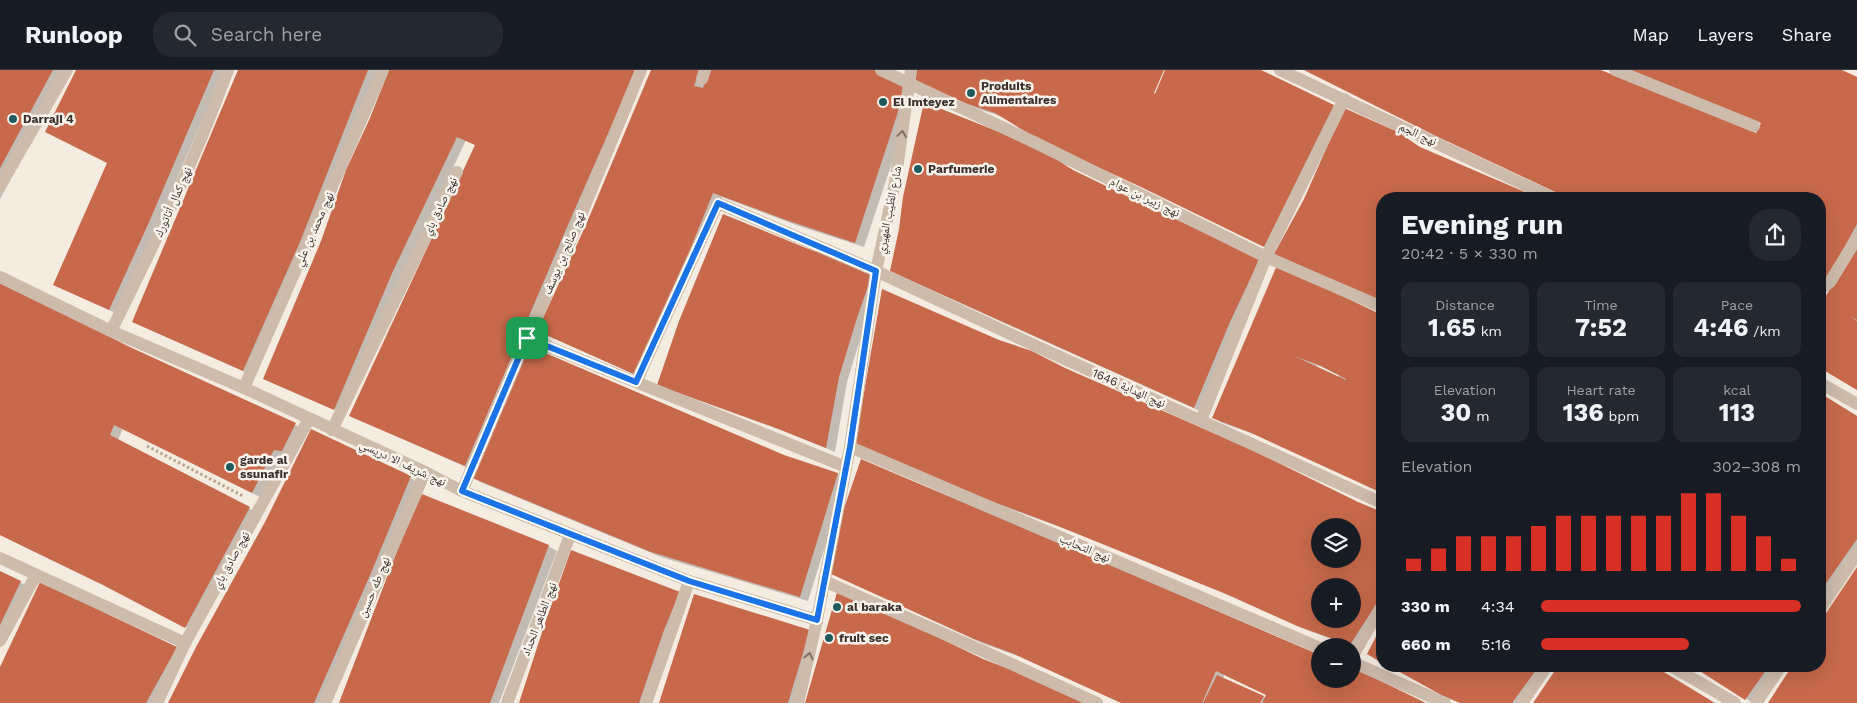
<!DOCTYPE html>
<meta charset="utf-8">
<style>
:root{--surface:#171b24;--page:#242831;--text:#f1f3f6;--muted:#9ea1a6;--line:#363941;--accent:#d93025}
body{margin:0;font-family:"Work Sans","Noto Naskh Arabic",sans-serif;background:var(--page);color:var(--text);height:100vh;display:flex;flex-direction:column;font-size:19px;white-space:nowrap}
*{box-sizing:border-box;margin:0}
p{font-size:16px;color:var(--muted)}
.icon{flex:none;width:28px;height:28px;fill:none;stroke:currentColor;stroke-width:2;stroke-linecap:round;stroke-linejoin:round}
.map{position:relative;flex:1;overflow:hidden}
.panel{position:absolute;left:1376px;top:122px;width:450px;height:480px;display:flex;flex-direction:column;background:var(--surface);border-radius:20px;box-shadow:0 5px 20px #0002}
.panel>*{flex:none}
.controls{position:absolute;left:1311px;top:448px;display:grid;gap:10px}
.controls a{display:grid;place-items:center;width:50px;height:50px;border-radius:50%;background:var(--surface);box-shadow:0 5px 20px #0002;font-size:25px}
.pin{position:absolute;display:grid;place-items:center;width:42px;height:42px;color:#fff;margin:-21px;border-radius:10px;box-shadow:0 2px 8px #0006}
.round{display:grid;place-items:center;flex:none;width:52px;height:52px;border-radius:20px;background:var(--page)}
.headline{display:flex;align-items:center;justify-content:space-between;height:85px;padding:0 25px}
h1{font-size:28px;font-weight:700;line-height:38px}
.metrics{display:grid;grid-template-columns:repeat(3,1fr);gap:8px;height:85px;padding:5px 25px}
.metrics div{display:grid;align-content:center;border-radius:12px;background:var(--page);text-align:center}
.metrics b{font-size:25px;font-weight:700}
.metrics small{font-size:14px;font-weight:400}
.metrics p{font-size:14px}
.chart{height:140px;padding:10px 25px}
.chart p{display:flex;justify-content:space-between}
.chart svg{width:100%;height:90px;margin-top:5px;stroke:var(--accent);stroke-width:6}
ul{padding:0 25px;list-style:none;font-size:16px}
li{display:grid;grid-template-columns:80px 60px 1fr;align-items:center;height:38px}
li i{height:12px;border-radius:6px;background:var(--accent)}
header{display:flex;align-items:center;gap:30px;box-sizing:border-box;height:70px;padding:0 25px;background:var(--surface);border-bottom:1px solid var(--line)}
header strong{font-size:24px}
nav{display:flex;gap:28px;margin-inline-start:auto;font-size:18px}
.search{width:350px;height:45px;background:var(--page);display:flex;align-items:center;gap:12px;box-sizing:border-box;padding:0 18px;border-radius:20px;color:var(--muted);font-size:19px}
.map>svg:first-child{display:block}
.shadow{fill:#0003;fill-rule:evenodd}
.building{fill:#c8694b;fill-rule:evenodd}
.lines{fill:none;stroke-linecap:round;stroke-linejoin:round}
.path{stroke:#b9a596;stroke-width:3;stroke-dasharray:2.5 2.5;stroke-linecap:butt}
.minor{stroke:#cdbbac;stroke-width:12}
.oneway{stroke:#7d6f65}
.route-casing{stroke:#fff;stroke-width:10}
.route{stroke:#1a73e8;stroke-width:6}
.poi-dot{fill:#1f5a5e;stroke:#fbf5ee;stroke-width:2}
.labels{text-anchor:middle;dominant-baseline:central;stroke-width:5;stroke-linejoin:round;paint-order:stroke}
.poi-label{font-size:12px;font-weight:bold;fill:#3b302b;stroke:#fbf5ee;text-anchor:start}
.street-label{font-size:12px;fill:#3b302b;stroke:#fbf5ee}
</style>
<header>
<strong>Runloop</strong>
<div class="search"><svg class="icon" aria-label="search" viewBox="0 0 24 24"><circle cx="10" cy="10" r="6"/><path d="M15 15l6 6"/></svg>Search here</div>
<nav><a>Map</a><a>Layers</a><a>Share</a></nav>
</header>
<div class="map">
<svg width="1857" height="633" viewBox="0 0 1857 633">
<rect width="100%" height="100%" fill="#f4ebe1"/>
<g class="shadow">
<polygon points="0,0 70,0 0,129"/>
<polygon points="78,0 224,0 118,244 63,219 109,93 46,62"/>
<polygon points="239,0 378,0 252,305 142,256"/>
<polygon points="390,0 647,0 490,363 784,387 838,404 846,409 808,531 661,487 480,412 472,407 475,401 351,346 476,75 466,70 402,206 343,343 273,313"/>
<polygon points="652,0 872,0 905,14 906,50 864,177 796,155 722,127 691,202 644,309 539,261 586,158"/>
<polygon points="919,0 1163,0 1152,24 1156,26 1166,0 1259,0 1342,41 1273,181 1004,47 978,39 925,16"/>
<polygon points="1304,0 1599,0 1757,64 1763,54 1631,0 1837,0 1857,9 1857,319 1820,297 1820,226 1826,228 1834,216 1820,209 1820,129 1446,71"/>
<polygon points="1423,79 1382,129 1382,232 1284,188"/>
<polygon points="1076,102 1259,189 1202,342 900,206"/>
<polygon points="806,179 872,203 865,253 847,312 835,382 786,362 667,319"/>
<path d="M 1278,196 L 1382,246 L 1382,423 L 1259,366 L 1222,353 L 1214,348 ZM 1317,295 L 1339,305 L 1338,307 L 1317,297 Z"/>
<polygon points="0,213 131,279 304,359 291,385 282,384 260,427 123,358 118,370 258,443 194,561 111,519 0,465"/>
<path d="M 1064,299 L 1382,443 L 1382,544 L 1351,576 L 1307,560 L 1236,528 L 1068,460 L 953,418 ZM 1320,456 L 1352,456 L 1352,489 L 1320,489 ZM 1320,516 L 1352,516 L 1352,549 L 1320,549 Z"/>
<polygon points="1820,324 1857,347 1857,486 1820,539"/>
<path d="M 862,391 L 1034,460 L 1320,586 L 1320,609 L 1352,609 L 1423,633 L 1122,633 L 1024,588 L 984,574 L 841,508 ZM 1224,605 L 1267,625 L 1266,628 L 1223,609 Z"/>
<polygon points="410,408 418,412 324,633 170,633"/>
<polygon points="548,476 557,481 499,633 340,633"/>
<polygon points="0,502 29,517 0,577"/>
<polygon points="679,523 648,633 520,633"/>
<polygon points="1382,557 1382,591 1368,583"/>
<polygon points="810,561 797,633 661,633"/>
<polygon points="176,578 157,633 0,633 0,600"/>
<polygon points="1391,596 1550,596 1524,633 1460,633"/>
<polygon points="1692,596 1780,596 1753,633"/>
</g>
<g class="building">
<polygon points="0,0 53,0 0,98"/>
<polygon points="76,0 214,0 150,150 109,240 53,215 107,93 45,62"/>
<polygon points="238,0 368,0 300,172 243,301 132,252"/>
<polygon points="389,0 636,0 564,164 465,396 349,346 475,75 457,67 393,201 334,340 263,309 321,171 346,100 370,48"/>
<polygon points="651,0 700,0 694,16 703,18 710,0 875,0 905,13 897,45 855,173 786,150 713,123 683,197 636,305 537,261 585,157"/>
<polygon points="917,0 1164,0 1154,23 1155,24 1165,0 1261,0 1334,35 1264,177 1141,117 1039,70 995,43 968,34 915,12"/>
<polygon points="1304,0 1601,0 1756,63 1761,53 1631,0 1842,0 1857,7 1857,154 1825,212 1820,210 1820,129 1570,129 1436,66"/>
<polygon points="924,32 1039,78 1073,100 1149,137 1260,188 1230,252 1194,338 890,201 899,159 903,127"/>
<polygon points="1344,38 1398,62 1420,77 1541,129 1382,129 1382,232 1274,184 1304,129"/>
<polygon points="723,144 806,178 873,202 857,248 839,307 826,378 776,358 657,315 679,251"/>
<polygon points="1857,179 1857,250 1850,246 1857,251 1857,320 1820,298 1820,224 1825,227"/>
<path d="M 1277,195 L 1382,245 L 1382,423 L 1249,362 L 1212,348 ZM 1294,286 L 1321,296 L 1346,309 L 1346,310 Z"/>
<polygon points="0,212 132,278 296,353 282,381 274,380 252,423 114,355 110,365 250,437 185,558 101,514 0,465"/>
<path d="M 882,219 L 999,270 L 1032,281 L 1065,298 L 1250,379 L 1358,432 L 1382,442 L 1382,525 L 1350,575 L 1297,556 L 1226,524 L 1058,456 L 943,413 L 855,374 ZM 1320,456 L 1352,456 L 1352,489 L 1320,489 ZM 1320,516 L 1352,516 L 1352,549 L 1320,549 Z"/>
<polygon points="529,276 784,385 838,403 800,527 651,482 470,407"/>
<polygon points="1820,323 1857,346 1857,469 1820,522"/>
<polygon points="311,359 411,406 371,503 314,633 168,633 196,577 265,452"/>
<polygon points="861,389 1320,585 1320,609 1352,609 1352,597 1426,633 1262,633 1266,625 1216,601 1202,633 1121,633 1014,584 974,569 831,504 840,450"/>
<polygon points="422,424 549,475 490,633 339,633 400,473"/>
<polygon points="571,480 680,522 664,560 639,633 519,633 546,550"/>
<polygon points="1857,497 1857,633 1768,633 1792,596 1820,596 1820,552"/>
<polygon points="0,501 21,511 0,555"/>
<polygon points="40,512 177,577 146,633 0,633 0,597"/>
<polygon points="838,519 983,589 1030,607 1084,633 805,633"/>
<polygon points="694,524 810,560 788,633 659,633"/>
<polygon points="1382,555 1382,593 1367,584"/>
<polygon points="1389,596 1539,596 1512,633 1460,633 1443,626"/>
<polygon points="1558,596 1654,596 1715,633 1533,633"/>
<polygon points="1692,596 1769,596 1745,630"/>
<polygon points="1217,605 1264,626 1260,633 1203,633"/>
</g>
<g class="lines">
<polyline class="path" points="147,376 243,426"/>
<g class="minor">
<polyline points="881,0 1040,75 1266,187 1382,237"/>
<polyline points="1280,0 1555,129"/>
<polyline points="1615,0 1754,56"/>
<polyline points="702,9 705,0"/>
<polyline points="0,116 67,0"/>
<polyline points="0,207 111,261 244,318 425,402 462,421 689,511 817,550"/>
<polyline points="1820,215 1825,216 1830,212 1857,168"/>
<path d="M 111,261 C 154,175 195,90 228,0"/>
<polyline points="527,268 846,397"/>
<polyline points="636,312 718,133 876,201 1036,276 1382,433"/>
<polyline points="1820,313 1857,334"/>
<polyline points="244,318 383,0"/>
<polyline points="1201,350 1266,187 1344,29"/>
<polyline points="332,360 457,102"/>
<polyline points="850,377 1320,578"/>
<polyline points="462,421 527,268 562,191 641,0"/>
<polyline points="0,488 185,573"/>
<polyline points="824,511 983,581 1097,633"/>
<polyline points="1820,539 1857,484"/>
<polyline points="0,571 36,505"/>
<polyline points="1352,587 1382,536"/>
<polyline points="1352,592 1445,633"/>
<polyline points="1671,596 1735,633"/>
<polyline points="157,633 185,573 309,349"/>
<polyline points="325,633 425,402"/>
<polyline points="507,633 570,465"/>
<polyline points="646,633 689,511"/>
<polyline points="798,633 817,550 850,377 876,201 895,113 911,0"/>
<polyline points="1522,633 1547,596"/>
<polyline points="1756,633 1781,596"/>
</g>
</g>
<defs><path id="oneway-chevron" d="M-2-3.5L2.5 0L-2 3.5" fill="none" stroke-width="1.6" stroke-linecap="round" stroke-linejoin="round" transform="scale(1.25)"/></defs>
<g class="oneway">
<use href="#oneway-chevron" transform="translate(902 64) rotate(-82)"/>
<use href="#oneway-chevron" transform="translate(809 586) rotate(-77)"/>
</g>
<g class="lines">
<defs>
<polygon id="route" points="718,133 876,201 850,377 817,550 689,511 462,421 527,268 636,312"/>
</defs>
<use href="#route" class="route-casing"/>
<use href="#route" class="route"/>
</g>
<g class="poi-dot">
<circle cx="971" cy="23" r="5"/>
<circle cx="883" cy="32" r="5"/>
<circle cx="13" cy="49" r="5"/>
<circle cx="918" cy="99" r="5"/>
<circle cx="230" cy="397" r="5"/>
<circle cx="837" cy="537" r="5"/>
<circle cx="829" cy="568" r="5"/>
</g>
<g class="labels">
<g class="poi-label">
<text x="981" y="16">Produits<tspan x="981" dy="14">Alimentaires</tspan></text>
<text x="893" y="32">El Imteyez</text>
<text x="23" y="49">Darraji 4</text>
<text x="928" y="99">Parfumerie</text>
<text x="240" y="390">garde al<tspan x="240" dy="14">ssunafir</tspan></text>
<text x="847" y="537">al baraka</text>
<text x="839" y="568">fruit sec</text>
</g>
<g class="street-label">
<text transform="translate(1418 64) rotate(25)">نهج الجم</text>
<text transform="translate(1145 127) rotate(26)">نهج زبير بن عوام</text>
<text transform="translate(173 132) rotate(-66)">نهج كمال أتاتورك</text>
<text transform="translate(440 136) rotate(-64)">نهج صادق باي</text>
<text transform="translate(889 140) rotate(-79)">شارع الطّيب المهيري</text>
<text transform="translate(314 159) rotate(-66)">نهج محمد بن علي</text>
<text transform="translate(564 183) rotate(-67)">نهج صالح بن يوسف</text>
<text transform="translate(1129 318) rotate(24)">نهج الهداية 1646</text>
<text transform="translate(403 393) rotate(25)">نهج شريف الا دريسي</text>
<text transform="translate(1085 478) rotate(23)">نهج التحابب</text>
<text transform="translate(231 490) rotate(-61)">نهج صادق باي</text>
<text transform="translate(374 517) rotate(-67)">نهج طه حسين</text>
<text transform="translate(539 549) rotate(-69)">نهج الطاهر الحداد</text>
</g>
</g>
</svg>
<div class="controls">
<a><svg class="icon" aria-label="layers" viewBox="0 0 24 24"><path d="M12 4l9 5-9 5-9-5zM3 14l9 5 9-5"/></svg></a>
<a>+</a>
<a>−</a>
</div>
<div class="pin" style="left:527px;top:268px;background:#1e9e55"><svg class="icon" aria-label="arrive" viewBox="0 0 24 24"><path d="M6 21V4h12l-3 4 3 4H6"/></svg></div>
<section class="panel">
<div class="headline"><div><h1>Evening run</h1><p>20:42 · 5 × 330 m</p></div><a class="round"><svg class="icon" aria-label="share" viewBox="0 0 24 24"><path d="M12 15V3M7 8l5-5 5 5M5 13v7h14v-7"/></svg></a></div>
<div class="metrics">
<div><p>Distance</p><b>1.65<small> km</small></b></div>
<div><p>Time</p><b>7:52</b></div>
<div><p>Pace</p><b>4:46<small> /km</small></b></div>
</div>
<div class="metrics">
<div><p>Elevation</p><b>30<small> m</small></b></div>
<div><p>Heart rate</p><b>136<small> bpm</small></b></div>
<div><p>kcal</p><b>113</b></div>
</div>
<div class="chart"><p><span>Elevation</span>302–308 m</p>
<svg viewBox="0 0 160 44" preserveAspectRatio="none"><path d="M5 44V38M15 44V33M25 44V27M35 44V27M45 44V27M55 44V22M65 44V17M75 44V17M85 44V17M95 44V17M105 44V17M115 44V6M125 44V6M135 44V17M145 44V27M155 44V38"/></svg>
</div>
<ul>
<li><b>330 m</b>4:34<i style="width:100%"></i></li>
<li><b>660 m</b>5:16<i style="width:57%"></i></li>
</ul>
</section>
</div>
